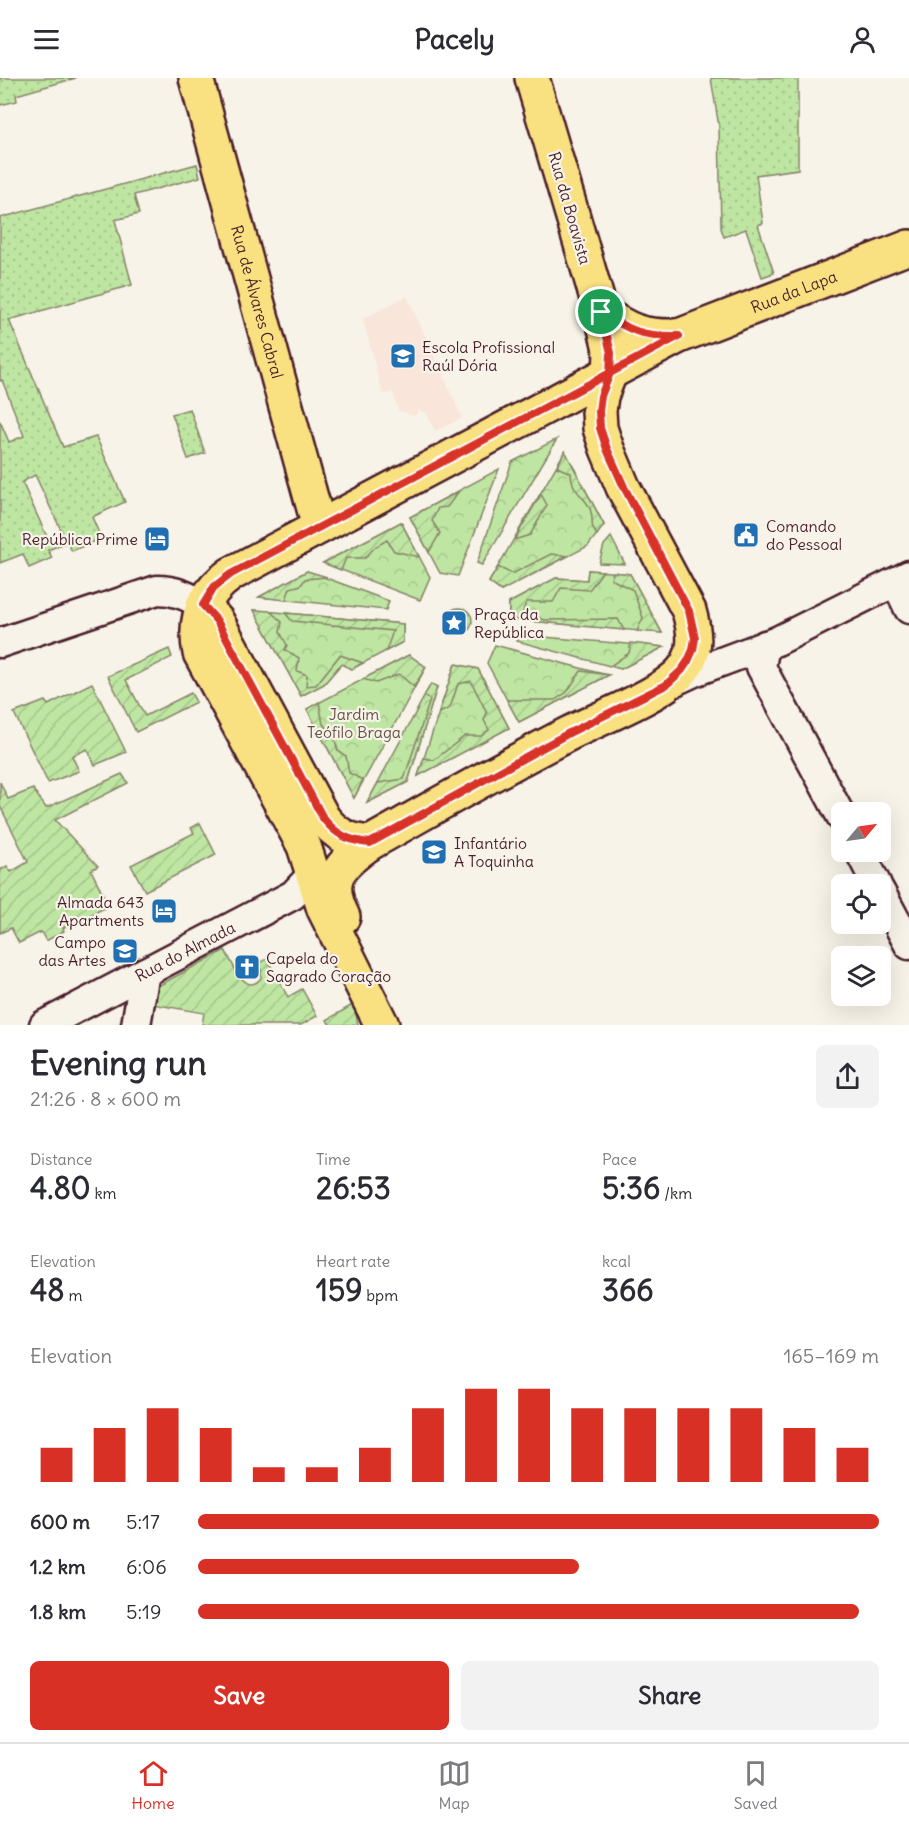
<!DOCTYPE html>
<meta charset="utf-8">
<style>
:root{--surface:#fff;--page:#f2f2f3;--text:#2b2b33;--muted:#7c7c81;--line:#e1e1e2;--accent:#d93025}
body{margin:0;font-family:Delius,sans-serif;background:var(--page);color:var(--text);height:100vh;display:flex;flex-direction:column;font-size:22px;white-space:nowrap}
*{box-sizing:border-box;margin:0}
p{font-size:20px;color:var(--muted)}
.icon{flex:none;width:33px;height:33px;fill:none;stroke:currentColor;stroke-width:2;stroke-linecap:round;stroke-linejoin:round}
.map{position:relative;height:947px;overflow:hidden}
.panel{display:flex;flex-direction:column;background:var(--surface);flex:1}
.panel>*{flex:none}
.needle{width:39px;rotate:61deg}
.controls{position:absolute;left:831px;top:724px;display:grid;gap:12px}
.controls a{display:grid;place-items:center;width:60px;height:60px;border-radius:9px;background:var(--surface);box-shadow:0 6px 24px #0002;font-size:30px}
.pin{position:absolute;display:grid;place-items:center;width:51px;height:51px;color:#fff;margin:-26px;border:3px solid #fff;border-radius:50%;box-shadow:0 2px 6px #0007}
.round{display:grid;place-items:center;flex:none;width:63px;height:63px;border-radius:9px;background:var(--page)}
.summary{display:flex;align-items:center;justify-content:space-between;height:102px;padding:0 30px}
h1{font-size:33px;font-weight:700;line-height:45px}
.stats{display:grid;grid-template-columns:repeat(3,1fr);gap:9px;height:102px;padding:6px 30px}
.stats div{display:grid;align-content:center}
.stats b{font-size:30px;font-weight:700}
.stats small{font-size:16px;font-weight:400}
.stats p{font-size:16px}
.chart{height:168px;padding:12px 30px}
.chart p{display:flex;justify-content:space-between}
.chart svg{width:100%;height:108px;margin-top:6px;stroke:var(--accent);stroke-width:6}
.button{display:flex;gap:12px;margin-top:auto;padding:12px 30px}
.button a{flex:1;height:69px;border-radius:9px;background:var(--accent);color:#fff;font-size:24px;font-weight:700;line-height:69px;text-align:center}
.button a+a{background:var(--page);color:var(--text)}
ul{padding:0 30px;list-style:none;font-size:20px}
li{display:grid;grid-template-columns:96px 72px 1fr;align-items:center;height:45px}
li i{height:15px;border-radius:8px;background:var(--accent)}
header{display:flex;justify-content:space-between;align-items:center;height:78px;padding:0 30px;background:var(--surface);font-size:27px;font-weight:700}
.dock{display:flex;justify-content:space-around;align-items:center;height:84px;border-top:2px solid var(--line);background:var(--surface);font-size:16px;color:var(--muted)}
.dock a{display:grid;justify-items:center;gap:3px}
.dock .on{color:var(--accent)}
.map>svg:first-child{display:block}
.built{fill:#f9e5d9}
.grass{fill:url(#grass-dots);stroke:#848266;stroke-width:1.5;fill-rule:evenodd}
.forest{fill:url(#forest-crowns);stroke:#848266;stroke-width:1.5}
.garden{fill:url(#garden-furrows);stroke:#848266;stroke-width:1.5}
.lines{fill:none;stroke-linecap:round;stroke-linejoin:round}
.minor-casing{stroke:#4a1f2b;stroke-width:33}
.major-casing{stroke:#4a1f2b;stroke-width:38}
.minor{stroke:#f7f3e8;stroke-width:28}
.major{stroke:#f9e181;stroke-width:33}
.route-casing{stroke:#fff;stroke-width:12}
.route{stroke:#d93025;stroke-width:8}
.labels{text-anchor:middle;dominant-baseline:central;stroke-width:4.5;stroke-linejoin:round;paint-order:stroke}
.street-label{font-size:16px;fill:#4a1f2b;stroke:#f7f3e8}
.poi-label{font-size:16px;fill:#4a1f2b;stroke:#f7f3e8;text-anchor:start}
.park-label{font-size:16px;fill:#675149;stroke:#f7f3e8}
</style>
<header><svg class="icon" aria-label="menu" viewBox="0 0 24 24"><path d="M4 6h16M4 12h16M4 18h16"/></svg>Pacely<svg class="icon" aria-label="person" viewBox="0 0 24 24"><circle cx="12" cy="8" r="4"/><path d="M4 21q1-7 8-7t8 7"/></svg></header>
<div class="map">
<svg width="909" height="947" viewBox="0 0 909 947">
<defs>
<pattern id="grass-dots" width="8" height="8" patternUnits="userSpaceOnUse" patternTransform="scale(1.5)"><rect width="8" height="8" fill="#bee6a2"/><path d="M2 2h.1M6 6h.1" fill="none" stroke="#a5c58c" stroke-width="1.8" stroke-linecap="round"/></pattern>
<pattern id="forest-crowns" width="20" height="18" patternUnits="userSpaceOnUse" patternTransform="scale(1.5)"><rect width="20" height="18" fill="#bee6a2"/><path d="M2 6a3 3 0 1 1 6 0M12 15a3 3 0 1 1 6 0" fill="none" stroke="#a5c58c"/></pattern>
<pattern id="garden-furrows" width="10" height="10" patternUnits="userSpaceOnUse" patternTransform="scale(1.5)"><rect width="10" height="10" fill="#bee6a2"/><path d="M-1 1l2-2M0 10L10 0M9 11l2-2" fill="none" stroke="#a5c58c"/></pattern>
</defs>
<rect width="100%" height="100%" fill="#f7f3e8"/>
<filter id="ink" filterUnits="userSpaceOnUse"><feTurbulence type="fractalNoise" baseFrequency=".0167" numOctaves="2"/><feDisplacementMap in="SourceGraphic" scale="12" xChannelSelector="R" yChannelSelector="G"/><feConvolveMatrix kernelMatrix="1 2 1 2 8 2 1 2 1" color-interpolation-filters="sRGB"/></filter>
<g filter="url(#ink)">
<polygon class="built" points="407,218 462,340 435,353 427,335 418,332 415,338 398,332 393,314 383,316 363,241"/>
<g class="grass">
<polygon points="0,0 76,0 16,17 17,23 0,27"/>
<polygon points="711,0 798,0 798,91 756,97 763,145 758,147 774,195 762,199 746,151 724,159 721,150 719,49"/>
<path d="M 197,86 L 200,99 L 134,117 L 139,136 L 115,142 L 132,207 L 9,242 L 63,369 L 96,359 L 125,424 L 92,439 L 101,460 L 72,473 L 67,464 L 48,472 L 52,480 L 29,490 L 23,476 L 0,485 L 0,343 L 9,364 L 24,358 L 2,302 L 0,303 L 0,140 ZM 35,397 L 62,454 L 48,461 L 22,404 Z"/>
<polygon points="190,331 205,375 188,381 172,336"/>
</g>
<g class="forest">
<polygon points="557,361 482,487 477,485 512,384"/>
<polygon points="565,373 604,447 588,468 501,513 489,504"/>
<polygon points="499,391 458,498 440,495 410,439"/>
<polygon points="401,444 430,499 420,522 323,485"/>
<polygon points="611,459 625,486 599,485 604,467"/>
<polygon points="588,492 630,496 662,555 509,541 509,525 556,500 587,502"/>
<polygon points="307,493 389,523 386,532 259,519"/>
<polygon points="254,532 403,546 403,564 352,591 341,586 324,606 301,618"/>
<polygon points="519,557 664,569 621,591 517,563"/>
<polygon points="495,567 595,594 609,597 519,644 487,585"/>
<polygon points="409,577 426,589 354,720 307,631"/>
<polygon points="455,586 478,591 509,650 418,698"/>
<polygon points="431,606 437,609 408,704 367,725"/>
</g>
<g class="garden">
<path d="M 565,373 L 604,447 L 597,457 C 589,446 594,445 591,434 C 588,419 572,417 571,395 L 557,389 Z"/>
<polygon points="459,413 447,429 438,430 432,443 440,455 429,474 410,439"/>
<polygon points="541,416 547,427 530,457 514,462"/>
<polygon points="401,444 419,479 394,473 387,462 375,469 365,480 346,480 341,492 323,485"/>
<polygon points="551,476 567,478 501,513 489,504 498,489 512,496"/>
<polygon points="588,492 603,493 589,512 561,510 553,524 526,524 523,534 545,542 618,541 624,552 509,541 509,525 556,500 587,502"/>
<polygon points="307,493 327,499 305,501 301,507 290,510 286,522 259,519"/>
<polygon points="613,494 630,496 662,555 637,553 643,540 633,512 611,501"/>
<circle cx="459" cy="543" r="13"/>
<polygon points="254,532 270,533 282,544 280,554 287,567 285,572 299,580 297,593 307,597 306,608 316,607 340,577 363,585 352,591 341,586 324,606 301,618"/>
<polygon points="285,535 403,546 403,564 386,573 393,553 292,543"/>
<polygon points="631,565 664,569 621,591 610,588 629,575"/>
<polygon points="169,571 172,579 126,602 145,638 191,615 196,624 136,654 108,598"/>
<polygon points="409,577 426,589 414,609 399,596 376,605 363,601"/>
<polygon points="455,586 478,591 509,650 418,698 424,680 434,682 465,658 481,658 489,652 484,642 487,635 471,603 458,606 450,630 439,635"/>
<polygon points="581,593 609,597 519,644 507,622 555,622 567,614"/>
<polygon points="92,605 126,674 95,687 87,671 72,678 79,693 48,705 14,635 45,623 48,627"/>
<polygon points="431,606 437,609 408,704 367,725 378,705 404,701 430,622 424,618"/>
<polygon points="319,624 323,646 333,654 338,673 346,678 349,695 363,702 354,720 307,631"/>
<polygon points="122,696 128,705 55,742 98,788 91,792 109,828 63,850 64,853 46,863 41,854 19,865 11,850 0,855 0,792 7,788 11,794 28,784 0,728 0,704 8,721 33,711 46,730"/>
<polygon points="200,745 216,777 145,813 131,787 194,755 191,750"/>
<path d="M 225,872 C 232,884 245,920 261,900 L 261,892 L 258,886 L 267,881 L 288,919 L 302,911 L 317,938 L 301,947 L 202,947 L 204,935 L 152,926 L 156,909 Z"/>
<polygon points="354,926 358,947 330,947 327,942"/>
</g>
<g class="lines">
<defs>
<g id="minor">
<polyline points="896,504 909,531"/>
<path d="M 0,565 L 157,512 C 175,512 188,518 203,527"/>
<polyline points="765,567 761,589 842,740"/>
<polyline points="668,606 694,594 777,563 909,497"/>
<polyline points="860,774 877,807"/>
<polyline points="880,813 909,867"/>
<path id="s1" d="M 44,947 L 293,817 L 308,801 L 312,788"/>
<polyline points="136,947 145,894"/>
</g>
<g id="major">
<path id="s2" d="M 196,0 L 319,449"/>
<path d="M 601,234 C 631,254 642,259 679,258"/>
<path d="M 203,527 L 217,543 L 323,740 C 336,757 349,763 370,765"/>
<path d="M 343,839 C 324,801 339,787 370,765 C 436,728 503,689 570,655 C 600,640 661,617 682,593 C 698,574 695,554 689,533 L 623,409 L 607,371 L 600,350 L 599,333 L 601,318 L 610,295 L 611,275 L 601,234 L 532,0"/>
<path id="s3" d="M 382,947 L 324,831 L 304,768 L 200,575 C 193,541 203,516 231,496 L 679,258 L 909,169"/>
</g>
</defs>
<use href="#minor" class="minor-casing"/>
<use href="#major" class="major-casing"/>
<use href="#minor" class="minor"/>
<use href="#major" class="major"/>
</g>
</g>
<g class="lines" filter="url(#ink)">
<defs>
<path id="route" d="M 601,234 L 611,275 L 610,295 L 231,496 L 214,509 L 203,527 L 217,543 L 323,740 C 336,757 349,763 370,765 L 569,655 L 666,607 L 682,592 L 688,583 L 693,572 L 695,560 L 689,533 L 624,409 L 607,371 L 600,350 L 599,333 L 601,318 L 610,295 L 679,258 C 643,259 630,253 601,234"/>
</defs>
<use href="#route" class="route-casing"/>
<use href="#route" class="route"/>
</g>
<defs>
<symbol id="school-square" viewBox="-11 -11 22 22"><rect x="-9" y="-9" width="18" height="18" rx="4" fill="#1f6fb2" stroke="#f7f3e8"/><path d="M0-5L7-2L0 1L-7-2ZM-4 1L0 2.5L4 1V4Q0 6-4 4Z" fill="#fff"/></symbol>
<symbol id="civic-square" viewBox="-11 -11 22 22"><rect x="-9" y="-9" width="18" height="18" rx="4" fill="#1f6fb2" stroke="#f7f3e8"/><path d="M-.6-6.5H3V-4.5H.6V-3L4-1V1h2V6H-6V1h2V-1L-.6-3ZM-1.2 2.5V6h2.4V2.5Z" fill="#fff"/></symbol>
<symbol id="hotel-square" viewBox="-11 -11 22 22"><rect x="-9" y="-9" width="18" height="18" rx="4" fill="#1f6fb2" stroke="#f7f3e8"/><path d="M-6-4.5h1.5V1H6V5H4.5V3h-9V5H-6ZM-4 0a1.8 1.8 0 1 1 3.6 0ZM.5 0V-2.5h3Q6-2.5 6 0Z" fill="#fff"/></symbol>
<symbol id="sight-square" viewBox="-11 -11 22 22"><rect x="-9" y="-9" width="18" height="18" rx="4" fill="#1f6fb2" stroke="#f7f3e8"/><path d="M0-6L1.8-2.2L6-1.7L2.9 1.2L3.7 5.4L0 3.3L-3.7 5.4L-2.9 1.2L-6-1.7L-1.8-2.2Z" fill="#fff"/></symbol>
<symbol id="church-square" viewBox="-11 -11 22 22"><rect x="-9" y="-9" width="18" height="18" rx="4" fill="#1f6fb2" stroke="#f7f3e8"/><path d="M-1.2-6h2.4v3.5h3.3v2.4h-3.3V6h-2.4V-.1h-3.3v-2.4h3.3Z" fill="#fff"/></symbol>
</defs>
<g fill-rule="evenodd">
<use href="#school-square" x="388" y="263" width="30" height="30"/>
<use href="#civic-square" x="731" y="442" width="30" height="30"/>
<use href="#hotel-square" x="142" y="446" width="30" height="30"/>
<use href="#sight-square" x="439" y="530" width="30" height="30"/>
<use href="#school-square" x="419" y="759" width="30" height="30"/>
<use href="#hotel-square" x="149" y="818" width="30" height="30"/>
<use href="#school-square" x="110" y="858" width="30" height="30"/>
<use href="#church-square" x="232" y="874" width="30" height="30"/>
</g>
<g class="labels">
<g class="street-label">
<text transform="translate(570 130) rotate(74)">Rua da Boavista</text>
<text stroke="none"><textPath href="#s3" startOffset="1136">Rua da Lapa</textPath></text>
<text stroke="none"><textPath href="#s2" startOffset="232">Rua de Álvares Cabral</textPath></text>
<text stroke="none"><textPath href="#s1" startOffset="159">Rua do Almada</textPath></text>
</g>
<g class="poi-label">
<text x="422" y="269">Escola Profissional<tspan x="422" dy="18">Raúl Dória</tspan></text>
<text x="766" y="448">Comando<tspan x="766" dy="18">do Pessoal</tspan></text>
<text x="138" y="461" text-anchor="end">República Prime</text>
<text x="474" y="536">Praça da<tspan x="474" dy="18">República</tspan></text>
<text x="454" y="765">Infantário<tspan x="454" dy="18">A Toquinha</tspan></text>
<text x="144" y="824" text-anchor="end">Almada 643<tspan x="144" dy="18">Apartments</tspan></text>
<text x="106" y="864" text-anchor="end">Campo<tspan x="106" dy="18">das Artes</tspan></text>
<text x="266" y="880">Capela do<tspan x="266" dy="18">Sagrado Coração</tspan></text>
</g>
<g class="park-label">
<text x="354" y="636">Jardim<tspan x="354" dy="18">Teófilo Braga</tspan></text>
</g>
</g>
</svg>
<div class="controls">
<a><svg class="needle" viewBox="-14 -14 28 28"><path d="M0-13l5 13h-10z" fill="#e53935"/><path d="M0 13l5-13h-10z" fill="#7c7c81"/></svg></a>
<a><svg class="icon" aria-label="locate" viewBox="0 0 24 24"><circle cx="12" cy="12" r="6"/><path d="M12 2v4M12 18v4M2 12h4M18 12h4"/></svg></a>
<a><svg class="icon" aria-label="layers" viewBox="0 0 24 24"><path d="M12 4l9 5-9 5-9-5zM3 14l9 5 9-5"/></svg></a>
</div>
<div class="pin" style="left:601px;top:234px;background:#1e9e55"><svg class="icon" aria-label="arrive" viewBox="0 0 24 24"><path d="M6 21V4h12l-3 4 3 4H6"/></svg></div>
</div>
<section class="panel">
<div class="summary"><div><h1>Evening run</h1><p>21:26 · 8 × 600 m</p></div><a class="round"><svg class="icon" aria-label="share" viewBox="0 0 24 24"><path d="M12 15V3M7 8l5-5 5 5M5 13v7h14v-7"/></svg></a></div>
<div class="stats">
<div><p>Distance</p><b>4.80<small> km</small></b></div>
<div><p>Time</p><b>26:53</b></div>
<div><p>Pace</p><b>5:36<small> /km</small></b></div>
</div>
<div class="stats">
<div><p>Elevation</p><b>48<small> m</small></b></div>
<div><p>Heart rate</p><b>159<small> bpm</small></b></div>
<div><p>kcal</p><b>366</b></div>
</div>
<div class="chart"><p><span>Elevation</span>165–169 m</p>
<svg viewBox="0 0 160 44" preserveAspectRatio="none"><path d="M5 44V30M15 44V22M25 44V14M35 44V22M45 44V38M55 44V38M65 44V30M75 44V14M85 44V6M95 44V6M105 44V14M115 44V14M125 44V14M135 44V14M145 44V22M155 44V30"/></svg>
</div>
<ul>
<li><b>600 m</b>5:17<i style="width:100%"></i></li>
<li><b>1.2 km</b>6:06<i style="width:56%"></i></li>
<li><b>1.8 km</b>5:19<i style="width:97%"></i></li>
</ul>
<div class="button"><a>Save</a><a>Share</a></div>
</section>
<nav class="dock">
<a class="on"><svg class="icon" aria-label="home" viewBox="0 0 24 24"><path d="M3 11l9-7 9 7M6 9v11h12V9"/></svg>Home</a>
<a><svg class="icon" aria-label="map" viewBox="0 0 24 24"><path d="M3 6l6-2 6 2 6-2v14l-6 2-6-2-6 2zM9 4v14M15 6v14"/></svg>Map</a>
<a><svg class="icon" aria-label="saved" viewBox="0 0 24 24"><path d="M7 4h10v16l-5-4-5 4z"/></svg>Saved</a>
</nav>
